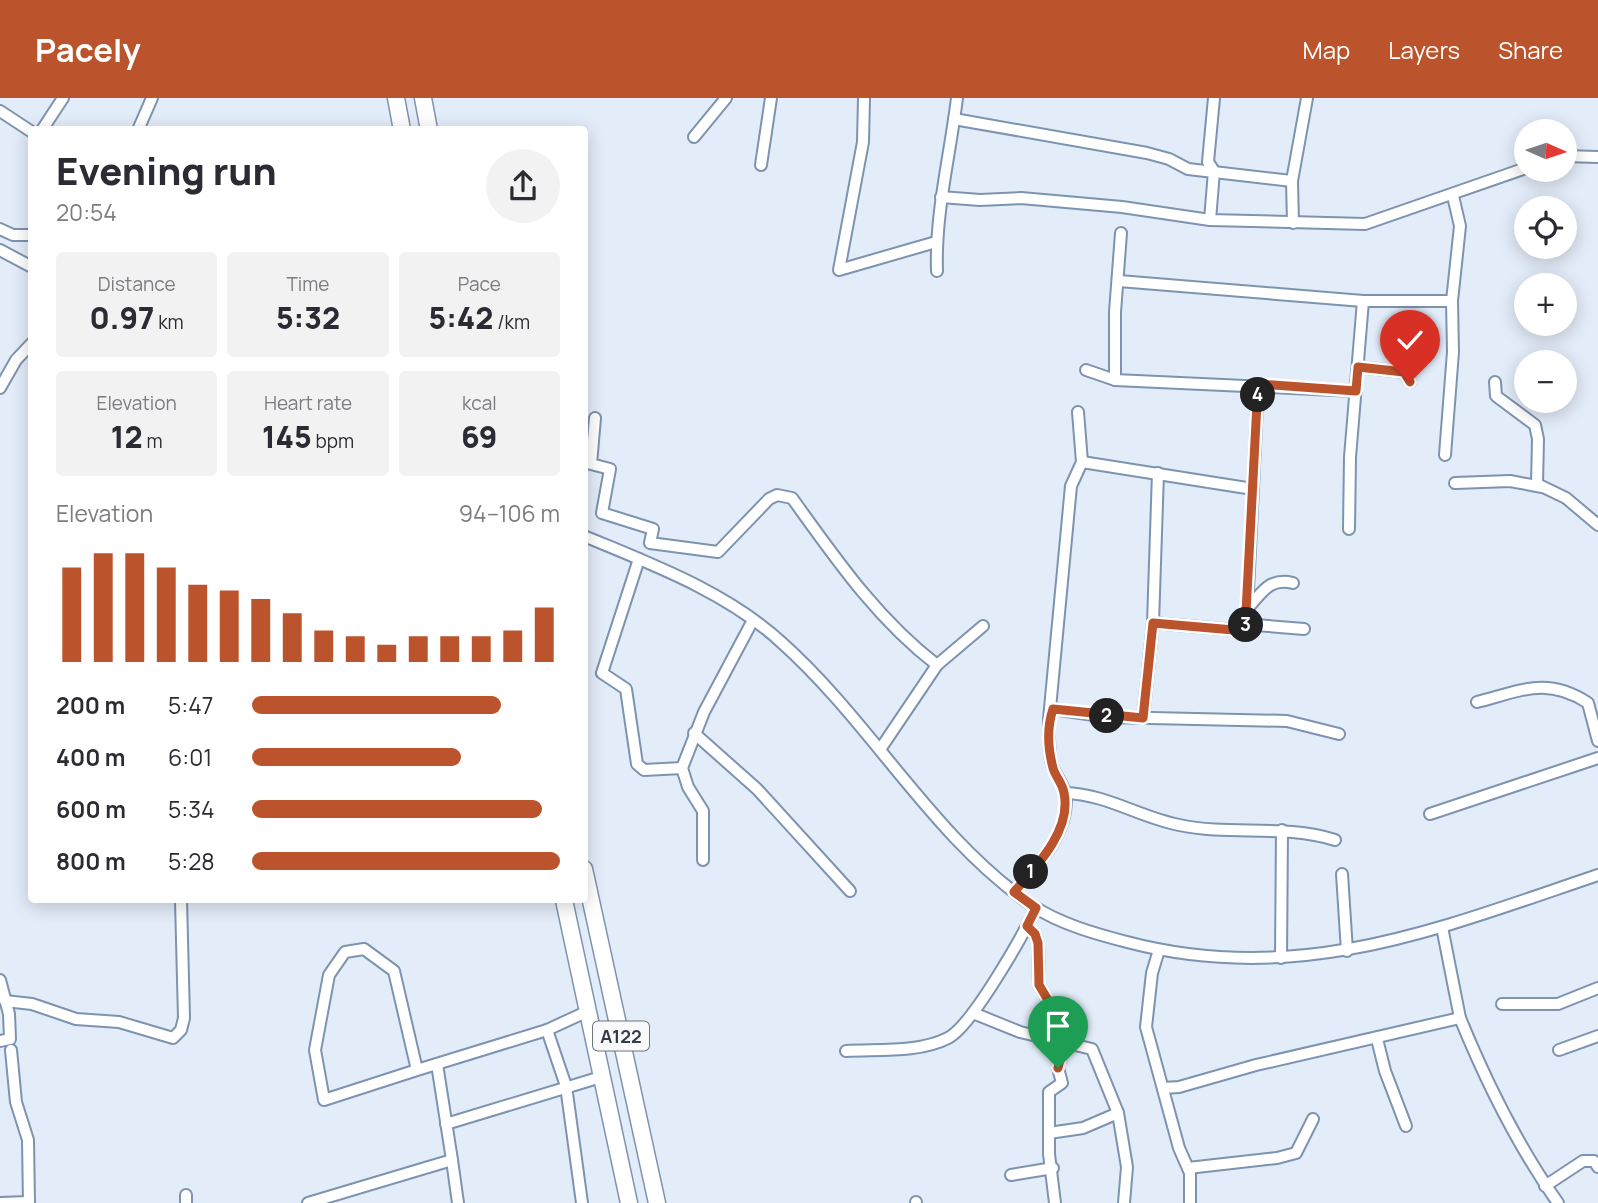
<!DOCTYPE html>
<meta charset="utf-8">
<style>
:root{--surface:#fff;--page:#f2f2f3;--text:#2b2b33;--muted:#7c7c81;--accent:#bb532c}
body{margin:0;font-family:Manrope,sans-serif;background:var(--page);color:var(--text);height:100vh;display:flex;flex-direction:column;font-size:26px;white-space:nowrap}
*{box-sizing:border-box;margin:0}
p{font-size:23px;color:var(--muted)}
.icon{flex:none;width:38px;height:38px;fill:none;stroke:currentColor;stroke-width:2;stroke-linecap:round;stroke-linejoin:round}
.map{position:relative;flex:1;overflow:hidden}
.sheet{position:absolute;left:28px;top:28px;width:560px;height:777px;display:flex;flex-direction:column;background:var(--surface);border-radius:7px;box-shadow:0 4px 18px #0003}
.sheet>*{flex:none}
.needle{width:46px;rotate:93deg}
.fabs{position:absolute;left:1514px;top:21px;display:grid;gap:14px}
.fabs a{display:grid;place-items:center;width:63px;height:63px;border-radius:50%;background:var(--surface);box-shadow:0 4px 18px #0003;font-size:35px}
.pin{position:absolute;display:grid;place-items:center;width:60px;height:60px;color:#fff;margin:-72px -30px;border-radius:50% 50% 50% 0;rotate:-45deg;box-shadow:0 0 7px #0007}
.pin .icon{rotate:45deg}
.km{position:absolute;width:35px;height:35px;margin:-18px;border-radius:50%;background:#222;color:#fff;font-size:19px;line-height:35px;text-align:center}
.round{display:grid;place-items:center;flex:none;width:74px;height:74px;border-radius:37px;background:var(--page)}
.summary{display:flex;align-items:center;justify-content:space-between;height:119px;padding:0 28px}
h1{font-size:38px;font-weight:800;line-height:52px}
.metrics{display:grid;grid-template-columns:repeat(3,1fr);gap:10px;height:119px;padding:7px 28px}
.metrics div{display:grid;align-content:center;border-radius:7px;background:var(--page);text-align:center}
.metrics b{font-size:30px;font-weight:800}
.metrics small{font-size:19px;font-weight:400}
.metrics p{font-size:19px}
.chart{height:196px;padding:14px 28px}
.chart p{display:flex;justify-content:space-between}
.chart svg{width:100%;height:126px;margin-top:7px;stroke:var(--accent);stroke-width:6}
ul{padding:0 28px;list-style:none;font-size:23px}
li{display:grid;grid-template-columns:112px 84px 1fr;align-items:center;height:52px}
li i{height:18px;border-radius:9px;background:var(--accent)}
header{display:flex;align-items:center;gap:42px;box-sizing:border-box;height:98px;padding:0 35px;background:var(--accent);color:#fff}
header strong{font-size:33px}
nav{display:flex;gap:38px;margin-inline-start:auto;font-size:24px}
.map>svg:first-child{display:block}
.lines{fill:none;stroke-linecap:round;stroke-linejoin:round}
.minor-casing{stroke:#7d93af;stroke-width:14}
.highway-casing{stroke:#7d93af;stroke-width:19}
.minor{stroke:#fff;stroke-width:10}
.highway{stroke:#fff;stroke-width:16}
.route-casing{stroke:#fff;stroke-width:14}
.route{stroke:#bb532c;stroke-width:9}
.labels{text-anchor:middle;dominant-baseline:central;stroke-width:5;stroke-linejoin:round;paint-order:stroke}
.shield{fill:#f9f9f9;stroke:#6e757d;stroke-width:2}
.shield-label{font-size:18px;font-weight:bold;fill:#333c48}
</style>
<header>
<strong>Pacely</strong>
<nav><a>Map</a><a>Layers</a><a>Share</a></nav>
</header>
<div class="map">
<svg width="1598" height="1105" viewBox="0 0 1598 1105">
<rect width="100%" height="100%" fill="#e3ecf9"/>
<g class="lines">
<defs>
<g id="minor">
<polyline points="864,0 863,44 839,172 936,144"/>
<polyline points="0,13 32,34"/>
<polyline points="954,21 1147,55 1169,61 1188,71 1292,83"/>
<polyline points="42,32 63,0"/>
<polyline points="138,32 152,0"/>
<polyline points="694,39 726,0"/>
<polyline points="1564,58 1598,59"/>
<polyline points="761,67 771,0"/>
<polyline points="941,99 980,102 1021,100 1122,109 1210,122 1365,126 1526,70"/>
<polyline points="1210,122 1214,73 1208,64 1214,0"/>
<polyline points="1293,125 1292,83 1307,0"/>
<polyline points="0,131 13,137 32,137"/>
<polyline points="1121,135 1115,214 1115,282 1356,293"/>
<polyline points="0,152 32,169"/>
<path d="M 937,173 C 935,115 950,58 957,0"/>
<polyline points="1119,183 1363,203 1452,203"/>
<polyline points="1358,269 1404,274 1410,284"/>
<polyline points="1086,272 1115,282"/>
<polyline points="1495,284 1496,298 1535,327 1538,341 1537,386 1566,400 1598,427"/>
<polyline points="0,290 16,262 32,245"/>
<path d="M 595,320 L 591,366 L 610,371 L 602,415 L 653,431 L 650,445 L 718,454 L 769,401 L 777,397 L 792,400 C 836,461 877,521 937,567"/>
<polyline points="1445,357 1453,254 1452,203 1460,128 1453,98"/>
<polyline points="1082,364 1253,391"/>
<polyline points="1455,385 1510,383 1542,389"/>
<polyline points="1349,431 1350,359 1363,203"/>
<path d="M 584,438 C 651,466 727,494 781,544 C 872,625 932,739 1033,808 C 1060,826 1096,836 1127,844 C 1298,889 1438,831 1598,777"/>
<polyline points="639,461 602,575 626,591 637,666 644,672 682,670"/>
<path d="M 1247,511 C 1262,495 1269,479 1293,485"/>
<polyline points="1153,525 1246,533 1256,527 1304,531"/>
<polyline points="1246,533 1258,286"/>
<path d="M 1477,604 C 1520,593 1547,578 1588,605 L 1598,643"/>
<polyline points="1053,611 1107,619 1287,623 1339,636"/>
<polyline points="1143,620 1153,525 1158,375"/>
<polyline points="694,635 757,691 850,793"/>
<polyline points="881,650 937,567 983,528"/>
<path d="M 1065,695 C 1106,696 1139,719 1179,727 C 1231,738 1284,726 1335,742"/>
<polyline points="1430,716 1598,660"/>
<polyline points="703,762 703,713 688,689 682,670 704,614 753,522"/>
<polyline points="1342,776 1347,853"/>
<path d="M 1014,794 C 1036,769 1072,732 1065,695 C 1063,686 1056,678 1053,670 C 1048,654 1049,638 1049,621 L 1071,388 L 1082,364 L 1078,314"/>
<polyline points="1027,829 1035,836 1038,845 1039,887 1048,902 1050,932 1064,944 1058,970 1062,985 1049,994 1049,1056 1055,1105"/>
<polyline points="1442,829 1460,920"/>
<polyline points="1159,852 1152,875 1146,929 1179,1050 1190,1075 1190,1105"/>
<polyline points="1281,860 1282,732"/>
<polyline points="0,882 9,916 10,941 0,943"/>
<polyline points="5,903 32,906 76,921 119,924 173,940 181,932 184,920 181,802"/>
<polyline points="1502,906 1558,906 1598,890"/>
<polyline points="973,915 1020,934 1092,951 1118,1015 1127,1069 1124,1105"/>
<polyline points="1377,941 1385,973 1406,1028"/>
<polyline points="11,952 16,1004 28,1042 29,1105"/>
<polyline points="1559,952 1598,938"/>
<path d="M 846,953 C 877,951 919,955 948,940 C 972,928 1023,837 1036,810"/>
<polyline points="417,972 324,1002 315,952 329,877 345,854 364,851 394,873 417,972 547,932"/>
<path d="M 1163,990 L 1179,989 L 1256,967 L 1460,920 C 1487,986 1517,1047 1558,1105"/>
<polyline points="446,1026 601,979"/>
<polyline points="1049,1035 1083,1030 1118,1015"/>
<polyline points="452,1062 458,1105"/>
<polyline points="1188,1070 1277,1060 1296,1055 1313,1021"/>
<polyline points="1011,1077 1053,1070"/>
<polyline points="1545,1088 1583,1063 1594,1063 1598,1069"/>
<polyline points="186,1097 186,1105"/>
<polyline points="916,1104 916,1105"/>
<polyline points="0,1105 29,1104"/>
<polyline points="308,1105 452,1062 437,966"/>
<polyline points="582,1105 566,988 547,932 586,914"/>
</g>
<g id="highway">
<polyline points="396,0 402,32"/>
<polyline points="423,0 429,32"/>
<polyline points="584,771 657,1105"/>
<polyline points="564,802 629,1105"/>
</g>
</defs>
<use href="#minor" class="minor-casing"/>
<use href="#highway" class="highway-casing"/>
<use href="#minor" class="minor"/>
<use href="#highway" class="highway"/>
</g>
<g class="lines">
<defs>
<path id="route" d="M 1058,970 L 1064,944 L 1050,932 L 1048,902 L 1039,887 L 1038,845 L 1035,836 L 1027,828 L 1036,810 L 1014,794 C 1036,769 1072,732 1064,695 C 1063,686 1055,678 1053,670 C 1048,651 1047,629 1053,611 L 1143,620 L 1153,525 L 1245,533 L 1258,286 L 1356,293 L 1358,269 L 1404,274 L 1410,284"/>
</defs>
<use href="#route" class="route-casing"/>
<use href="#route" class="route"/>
</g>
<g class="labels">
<rect class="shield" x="593" y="923.5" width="56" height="29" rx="5"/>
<g class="shield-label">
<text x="621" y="938">A122</text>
</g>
</g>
</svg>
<div class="fabs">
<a><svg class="needle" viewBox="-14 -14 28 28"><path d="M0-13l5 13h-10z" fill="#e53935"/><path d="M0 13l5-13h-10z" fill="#7c7c81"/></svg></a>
<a><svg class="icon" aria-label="locate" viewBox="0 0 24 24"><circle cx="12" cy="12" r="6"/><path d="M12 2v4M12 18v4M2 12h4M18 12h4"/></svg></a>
<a>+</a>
<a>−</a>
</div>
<div class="pin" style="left:1058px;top:970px;background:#1e9e55"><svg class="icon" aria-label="arrive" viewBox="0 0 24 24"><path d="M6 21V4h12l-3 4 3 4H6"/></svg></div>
<div class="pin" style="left:1410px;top:284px;background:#d93025"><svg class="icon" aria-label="check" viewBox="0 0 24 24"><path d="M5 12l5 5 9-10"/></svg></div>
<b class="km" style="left:1031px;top:774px">1</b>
<b class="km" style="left:1107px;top:618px">2</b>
<b class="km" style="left:1246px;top:527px">3</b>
<b class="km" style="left:1258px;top:297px">4</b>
<section class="sheet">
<div class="summary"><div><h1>Evening run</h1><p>20:54</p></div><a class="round"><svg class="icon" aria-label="share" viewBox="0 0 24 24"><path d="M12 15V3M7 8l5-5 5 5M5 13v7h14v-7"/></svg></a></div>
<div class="metrics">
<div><p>Distance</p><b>0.97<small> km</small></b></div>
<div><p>Time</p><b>5:32</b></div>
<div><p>Pace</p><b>5:42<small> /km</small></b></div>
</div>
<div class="metrics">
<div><p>Elevation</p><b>12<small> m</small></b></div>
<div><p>Heart rate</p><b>145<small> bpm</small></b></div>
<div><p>kcal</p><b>69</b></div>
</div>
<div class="chart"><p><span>Elevation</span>94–106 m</p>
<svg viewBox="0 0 160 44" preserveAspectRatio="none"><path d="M5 44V11M15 44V6M25 44V6M35 44V11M45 44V17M55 44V19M65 44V22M75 44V27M85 44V33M95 44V35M105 44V38M115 44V35M125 44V35M135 44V35M145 44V33M155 44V25"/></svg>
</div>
<ul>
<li><b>200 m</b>5:47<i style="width:81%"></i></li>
<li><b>400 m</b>6:01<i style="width:68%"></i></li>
<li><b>600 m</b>5:34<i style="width:94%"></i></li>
<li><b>800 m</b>5:28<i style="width:100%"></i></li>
</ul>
</section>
</div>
